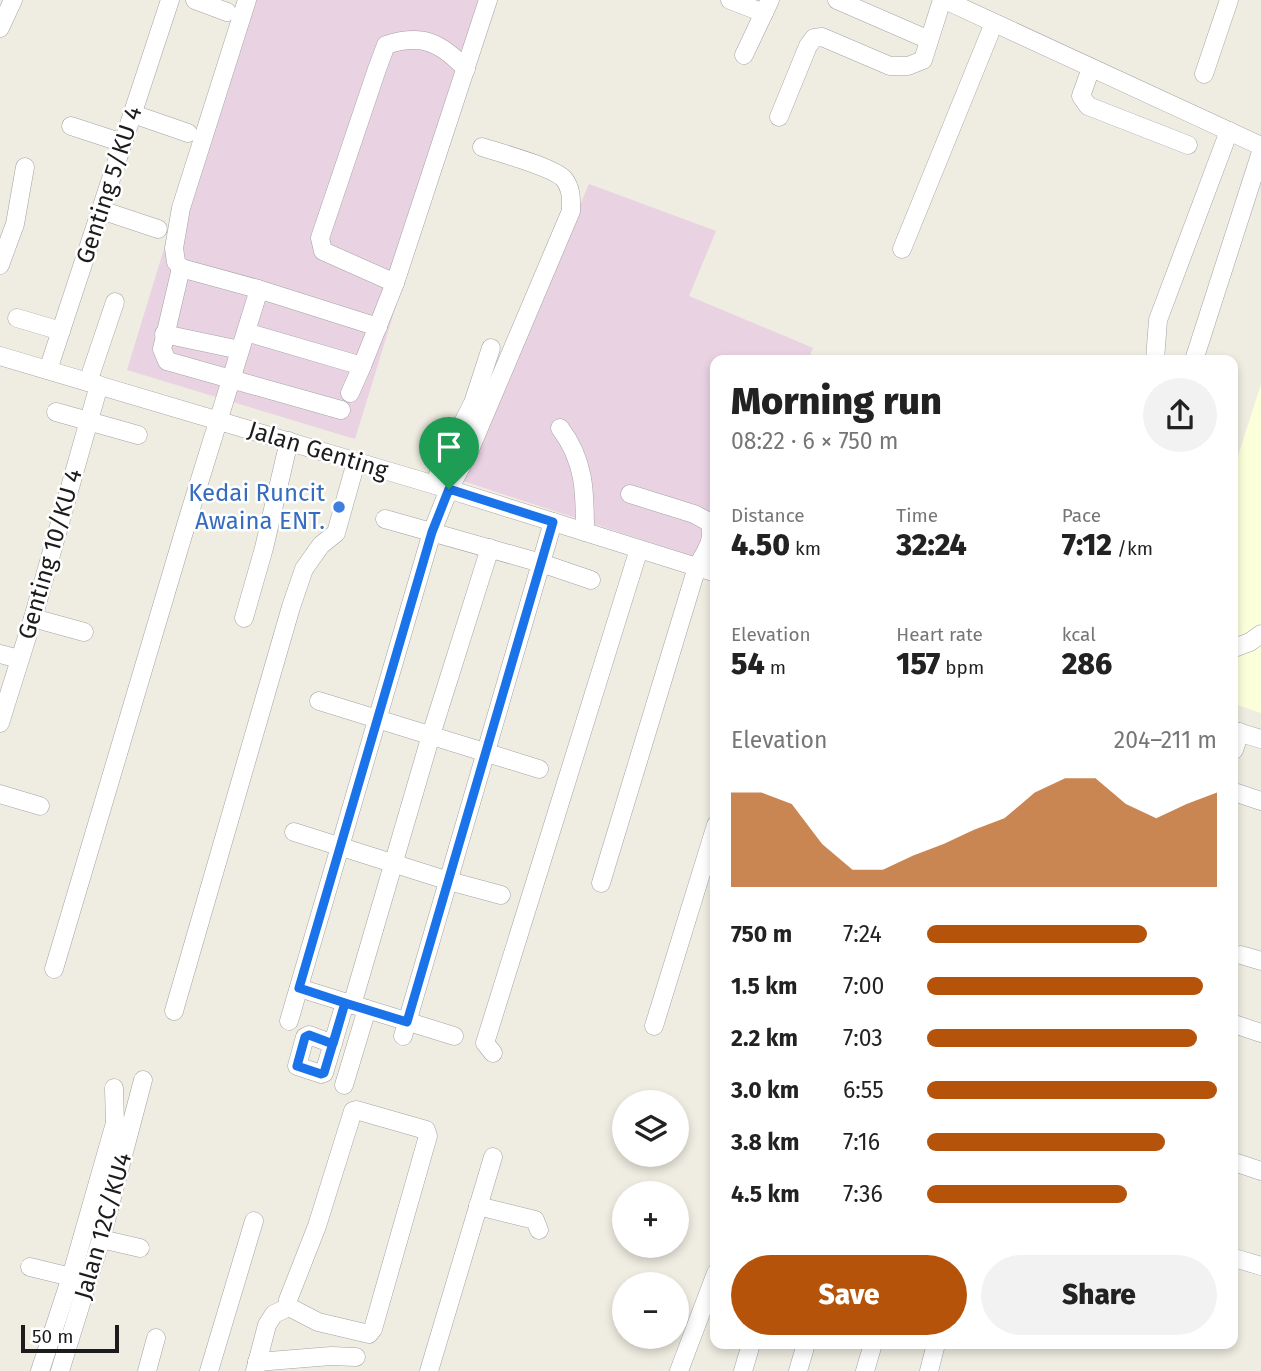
<!DOCTYPE html>
<meta charset="utf-8">
<style>
:root{--surface:#fff;--page:#f2f2f2;--text:#222;--muted:#767676;--accent:#b45309}
body{margin:0;font-family:"Fira Sans",sans-serif;background:var(--page);color:var(--text);height:100vh;display:flex;flex-direction:column;font-size:26px;white-space:nowrap}
*{box-sizing:border-box;margin:0}
p{font-size:23px;color:var(--muted)}
.icon{flex:none;width:38px;height:38px;fill:none;stroke:currentColor;stroke-width:2;stroke-linecap:round;stroke-linejoin:round}
.map{position:relative;flex:1;overflow:hidden}
.drawer{position:absolute;left:710px;top:355px;width:528px;height:994px;display:flex;flex-direction:column;background:var(--surface);border-radius:14px;box-shadow:0 4px 10px #0003}
.drawer>*{flex:none}
.buttons{position:absolute;left:612px;top:1090px;display:grid;gap:14px}
.buttons a{display:grid;place-items:center;width:77px;height:77px;border-radius:50%;background:var(--surface);box-shadow:0 4px 10px #0003;font-size:35px}
.scale{position:absolute;left:21px;bottom:18px;width:98px;box-sizing:border-box;padding-left:7px;border:4px solid #1c1c1c;border-top:0;font-size:19px;line-height:24px;white-space:nowrap;color:#1c1c1c;-webkit-text-stroke:5px #fff;paint-order:stroke}
.pin{position:absolute;display:grid;place-items:center;width:60px;height:60px;color:#fff;margin:-72px -30px;border-radius:50% 50% 50% 0;rotate:-45deg;box-shadow:0 0 7px #0007}
.pin .icon{rotate:45deg}
.round{display:grid;place-items:center;flex:none;width:74px;height:74px;border-radius:37px;background:var(--page)}
.summary{display:flex;align-items:center;justify-content:space-between;height:119px;padding:0 21px}
h1{font-size:38px;font-weight:800;line-height:52px}
.metrics{display:grid;grid-template-columns:repeat(3,1fr);gap:10px;height:119px;padding:7px 21px}
.metrics div{display:grid;align-content:center}
.metrics b{font-size:30px;font-weight:800}
.metrics small{font-size:19px;font-weight:400}
.metrics p{font-size:19px}
.chart{height:196px;padding:14px 21px}
.chart p{display:flex;justify-content:space-between}
.chart svg{width:100%;height:126px;margin-top:7px;fill:var(--accent);opacity:.7}
.primary-button{display:flex;gap:14px;margin-top:auto;padding:14px 21px}
.primary-button a{flex:1;height:80px;border-radius:42px;background:var(--accent);color:#fff;font-size:28px;font-weight:800;line-height:80px;text-align:center}
.primary-button a+a{background:var(--page);color:var(--text)}
ul{padding:0 21px;list-style:none;font-size:23px}
li{display:grid;grid-template-columns:112px 84px 1fr;align-items:center;height:52px}
li i{height:18px;border-radius:9px;background:var(--accent)}
.map>svg:first-child{display:block}
.industrial{fill:#e9d2e2}
.education{fill:#fbffda}
.lines{fill:none;stroke-linecap:round;stroke-linejoin:round}
.minor-casing{stroke:#a3a3a3;stroke-width:19}
.minor{stroke:#fff;stroke-width:18}
.route-casing{stroke:#fff;stroke-width:14}
.route{stroke:#1a73e8;stroke-width:9}
.shop-dot{fill:#3f7fe0;stroke:#fff;stroke-width:2.5}
.labels{text-anchor:middle;dominant-baseline:central;stroke-width:5;stroke-linejoin:round;paint-order:stroke}
.street-label{font-size:24px;fill:#1c1c1c;stroke:#fff}
.shop-label{font-size:24px;fill:#366cbe;stroke:#fff;text-anchor:end}
</style>
<div class="map">
<svg width="1261" height="1371" viewBox="0 0 1261 1371">
<rect width="100%" height="100%" fill="#efece1"/>
<g class="industrial">
<polygon points="240,0 490,0 355,439 127,370"/>
<polygon points="589,184 716,231 689,296 813,348 808,360 716,360 716,564 463,481"/>
</g>
<polygon class="education" points="1261,384 1261,713 1234,704 1234,468"/>
<g class="lines">
<defs>
<g id="minor">
<polyline points="195,0 227,12"/>
<polyline points="730,0 764,13"/>
<polyline points="837,0 929,40"/>
<polyline points="945,0 1261,146"/>
<polyline points="0,28 13,0"/>
<polyline points="744,55 770,0"/>
<polyline points="1091,68 1081,96 1088,106 1188,145"/>
<polyline points="1204,74 1229,0"/>
<polyline points="133,114 188,133"/>
<polyline points="779,117 808,46 814,38 822,37 890,66 908,66 923,60 942,0"/>
<polyline points="71,126 123,143"/>
<polyline points="101,210 158,229"/>
<polyline points="902,249 994,23"/>
<polyline points="0,265 15,224 25,167"/>
<polyline points="181,268 162,349 167,361 341,410"/>
<polyline points="395,283 488,0"/>
<polyline points="258,289 378,327"/>
<polyline points="17,318 61,331"/>
<polyline points="246,332 362,366 350,393"/>
<polyline points="164,334 240,350"/>
<polyline points="0,356 435,485 716,573"/>
<polyline points="1155,360 1158,320 1229,131"/>
<polyline points="1194,360 1261,152"/>
<path d="M 362,366 L 395,283 L 323,251 L 320,238 L 377,69 L 386,45 C 423,33 441,43 466,69"/>
<polyline points="48,370 170,0"/>
<polyline points="88,382 115,302"/>
<polyline points="56,412 138,435"/>
<path d="M 560,428 C 585,461 585,492 585,532"/>
<polyline points="435,485 441,465 473,403 491,348"/>
<polyline points="385,519 541,563 591,580"/>
<polyline points="33,618 84,632"/>
<polyline points="244,618 264,548 289,441"/>
<polyline points="1234,648 1250,642 1261,634"/>
<polyline points="0,654 19,659"/>
<polyline points="319,701 539,769"/>
<polyline points="0,723 33,618 99,385"/>
<polyline points="1234,731 1261,739"/>
<polyline points="1234,750 1240,732"/>
<polyline points="1234,792 1261,801"/>
<polyline points="0,794 40,806"/>
<polyline points="294,832 449,881 501,895"/>
<path d="M 601,883 L 697,567 C 705,552 716,539 709,522 L 694,514 L 630,494"/>
<polyline points="1241,955 1261,961"/>
<polyline points="54,969 189,515 257,296 258,289 181,268 176,262 174,248 181,208 247,0"/>
<polyline points="299,988 454,1036"/>
<polyline points="352,1005 431,735 490,548"/>
<polyline points="174,1011 291,607 304,569 321,545 336,533 356,462"/>
<path d="M 289,1021 L 432,532 L 449,489 L 468,454 L 571,211 C 571,199 572,189 564,179 C 553,167 500,153 482,147"/>
<polyline points="1234,1024 1261,1033"/>
<polyline points="654,1026 716,825"/>
<polyline points="403,1036 553,522"/>
<polyline points="333,1044 309,1035 305,1037 297,1066 321,1074 324,1073 345,1003"/>
<polyline points="493,1053 485,1043 639,549"/>
<polyline points="344,1085 367,1009"/>
<polygon points="356,1110 426,1130 428,1136 373,1329 369,1334 318,1322 289,1307 288,1300 317,1226 353,1111"/>
<polyline points="1234,1162 1261,1171"/>
<polyline points="478,1206 535,1220 539,1230"/>
<polyline points="101,1239 140,1248"/>
<polyline points="1234,1258 1261,1266"/>
<polyline points="30,1267 71,1277"/>
<polyline points="257,1362 331,1356 356,1357"/>
<polyline points="40,1371 71,1277 115,1123 114,1088"/>
<polyline points="60,1371 101,1239 143,1080"/>
<polyline points="147,1371 156,1338"/>
<polyline points="209,1371 254,1221"/>
<polyline points="255,1371 267,1325 274,1314 289,1307"/>
<polyline points="429,1371 493,1157"/>
<polyline points="679,1371 716,1273"/>
<polyline points="743,1371 751,1344"/>
<polyline points="798,1371 806,1344"/>
<polyline points="865,1371 873,1344"/>
<polyline points="929,1371 936,1344"/>
</g>
</defs>
<use href="#minor" class="minor-casing"/>
<use href="#minor" class="minor"/>
</g>
<g class="lines">
<defs>
<polyline id="route" points="449,489 432,532 299,988 345,1003 324,1073 321,1074 297,1066 305,1037 309,1035 333,1044 345,1003 407,1022 553,522 449,489"/>
</defs>
<use href="#route" class="route-casing"/>
<use href="#route" class="route"/>
</g>
<circle class="shop-dot" cx="339" cy="507" r="7"/>
<g class="labels">
<g class="street-label">
<text transform="translate(109 185) rotate(-72)">Genting 5/KU 4</text>
<text transform="translate(318 450) rotate(17)">Jalan Genting</text>
<text transform="translate(50 554) rotate(-74)">Genting 10/KU 4</text>
<text transform="translate(103 1226) rotate(-74)">Jalan 12C/KU4</text>
</g>
<g class="shop-label">
<text x="325" y="493">Kedai Runcit<tspan x="325" dy="28">Awaina ENT.</tspan></text>
</g>
</g>
</svg>
<div class="buttons">
<a><svg class="icon" aria-label="layers" viewBox="0 0 24 24"><path d="M12 4l9 5-9 5-9-5zM3 14l9 5 9-5"/></svg></a>
<a>+</a>
<a>−</a>
</div>
<div class="scale">50 m</div>
<div class="pin" style="left:449px;top:489px;background:#1e9e55"><svg class="icon" aria-label="arrive" viewBox="0 0 24 24"><path d="M6 21V4h12l-3 4 3 4H6"/></svg></div>
<section class="drawer">
<div class="summary"><div><h1>Morning run</h1><p>08:22 · 6 × 750 m</p></div><a class="round"><svg class="icon" aria-label="share" viewBox="0 0 24 24"><path d="M12 15V3M7 8l5-5 5 5M5 13v7h14v-7"/></svg></a></div>
<div class="metrics">
<div><p>Distance</p><b>4.50<small> km</small></b></div>
<div><p>Time</p><b>32:24</b></div>
<div><p>Pace</p><b>7:12<small> /km</small></b></div>
</div>
<div class="metrics">
<div><p>Elevation</p><b>54<small> m</small></b></div>
<div><p>Heart rate</p><b>157<small> bpm</small></b></div>
<div><p>kcal</p><b>286</b></div>
</div>
<div class="chart"><p><span>Elevation</span>204–211 m</p>
<svg viewBox="0 0 160 44" preserveAspectRatio="none"><path d="M0 44V11L10 11L20 15L30 29L40 38L50 38L60 33L70 29L80 24L90 20L100 11L110 6L120 6L130 15L140 20L150 15L160 11V44z"/></svg>
</div>
<ul>
<li><b>750 m</b>7:24<i style="width:76%"></i></li>
<li><b>1.5 km</b>7:00<i style="width:95%"></i></li>
<li><b>2.2 km</b>7:03<i style="width:93%"></i></li>
<li><b>3.0 km</b>6:55<i style="width:100%"></i></li>
<li><b>3.8 km</b>7:16<i style="width:82%"></i></li>
<li><b>4.5 km</b>7:36<i style="width:69%"></i></li>
</ul>
<div class="primary-button"><a>Save</a><a>Share</a></div>
</section>
</div>
